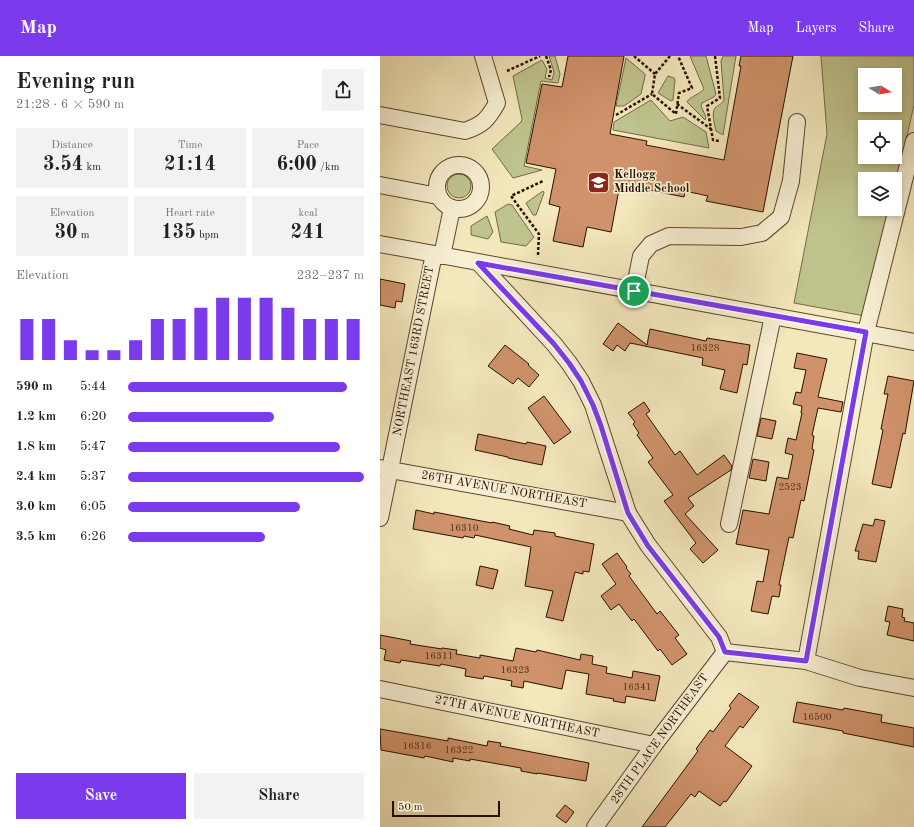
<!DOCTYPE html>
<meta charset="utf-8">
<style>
:root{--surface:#fff;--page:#f2f2f2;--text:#222;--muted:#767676;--accent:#7c3aed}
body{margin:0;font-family:"Old Standard TT",serif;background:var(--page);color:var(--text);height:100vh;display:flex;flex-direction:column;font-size:15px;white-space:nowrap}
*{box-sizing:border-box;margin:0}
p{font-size:13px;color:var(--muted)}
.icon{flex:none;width:22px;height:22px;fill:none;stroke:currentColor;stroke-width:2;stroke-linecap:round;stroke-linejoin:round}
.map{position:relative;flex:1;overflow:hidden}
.drawer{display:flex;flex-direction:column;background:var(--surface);width:380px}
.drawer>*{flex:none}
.needle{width:26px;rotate:101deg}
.tools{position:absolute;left:478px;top:12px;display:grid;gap:8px}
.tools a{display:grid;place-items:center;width:44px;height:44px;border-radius:0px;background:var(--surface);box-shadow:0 2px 6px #0003;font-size:20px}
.scale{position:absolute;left:12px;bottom:10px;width:108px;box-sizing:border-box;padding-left:4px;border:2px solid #290f00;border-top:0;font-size:11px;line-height:14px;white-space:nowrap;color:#290f00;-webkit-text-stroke:3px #f7efd3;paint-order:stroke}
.pin{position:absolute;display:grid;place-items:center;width:34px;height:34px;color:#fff;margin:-17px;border:2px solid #fff;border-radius:50%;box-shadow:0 1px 4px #0007}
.round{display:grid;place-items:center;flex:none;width:42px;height:42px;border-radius:0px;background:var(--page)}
.head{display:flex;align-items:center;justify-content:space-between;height:68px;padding:0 16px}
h1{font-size:22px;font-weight:700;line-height:30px}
.metrics{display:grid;grid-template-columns:repeat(3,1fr);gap:6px;height:68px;padding:4px 16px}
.metrics div{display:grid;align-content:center;border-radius:0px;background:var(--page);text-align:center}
.metrics b{font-size:20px;font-weight:700}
.metrics small{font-size:11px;font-weight:400}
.metrics p{font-size:11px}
.chart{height:112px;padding:8px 16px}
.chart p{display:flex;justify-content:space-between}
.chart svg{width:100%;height:72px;margin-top:4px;stroke:var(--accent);stroke-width:6}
.button{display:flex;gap:8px;margin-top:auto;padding:8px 16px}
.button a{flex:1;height:46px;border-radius:0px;background:var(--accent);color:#fff;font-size:16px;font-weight:700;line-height:46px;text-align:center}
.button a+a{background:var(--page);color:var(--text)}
ul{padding:0 16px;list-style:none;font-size:13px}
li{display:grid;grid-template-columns:64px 48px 1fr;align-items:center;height:30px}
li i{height:10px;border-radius:5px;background:var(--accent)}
header{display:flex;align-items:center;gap:24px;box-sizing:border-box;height:56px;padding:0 20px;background:var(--accent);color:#fff}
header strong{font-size:19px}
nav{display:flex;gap:22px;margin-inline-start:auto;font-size:14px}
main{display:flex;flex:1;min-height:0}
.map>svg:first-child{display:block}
.green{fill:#bfc48e;stroke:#746a47;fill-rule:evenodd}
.building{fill:#cf926a;stroke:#290f00}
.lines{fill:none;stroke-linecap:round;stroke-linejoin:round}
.minor-casing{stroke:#5c452f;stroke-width:18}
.path{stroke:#290f00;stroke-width:2.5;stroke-dasharray:3 2;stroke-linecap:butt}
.minor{stroke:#f7efd3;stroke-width:16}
.route-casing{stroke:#fff;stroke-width:8}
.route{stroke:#7c3aed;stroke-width:5}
.labels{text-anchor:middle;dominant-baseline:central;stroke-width:3.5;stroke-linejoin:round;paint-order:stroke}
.number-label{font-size:10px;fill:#52301a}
.poi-label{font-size:12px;font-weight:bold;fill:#290f00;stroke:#f7efd3;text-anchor:start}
.street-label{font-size:12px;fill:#290f00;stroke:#f7efd3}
</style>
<header>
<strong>Map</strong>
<nav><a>Map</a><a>Layers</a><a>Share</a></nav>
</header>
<main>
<section class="drawer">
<div class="head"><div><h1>Evening run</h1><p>21:28 · 6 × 590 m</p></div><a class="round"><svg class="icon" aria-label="share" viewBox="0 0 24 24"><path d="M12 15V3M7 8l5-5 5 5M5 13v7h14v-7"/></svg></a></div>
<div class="metrics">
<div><p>Distance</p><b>3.54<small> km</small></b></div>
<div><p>Time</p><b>21:14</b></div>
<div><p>Pace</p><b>6:00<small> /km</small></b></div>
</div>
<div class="metrics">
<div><p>Elevation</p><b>30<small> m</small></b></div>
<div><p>Heart rate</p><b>135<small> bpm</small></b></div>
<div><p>kcal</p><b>241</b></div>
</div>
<div class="chart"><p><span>Elevation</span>232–237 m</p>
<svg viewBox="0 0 160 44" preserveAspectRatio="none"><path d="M5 44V19M15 44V19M25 44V32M35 44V38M45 44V38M55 44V32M65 44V19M75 44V19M85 44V12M95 44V6M105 44V6M115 44V6M125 44V12M135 44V19M145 44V19M155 44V19"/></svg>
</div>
<ul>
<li><b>590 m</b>5:44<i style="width:93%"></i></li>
<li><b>1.2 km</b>6:20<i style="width:62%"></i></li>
<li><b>1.8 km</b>5:47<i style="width:90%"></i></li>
<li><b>2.4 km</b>5:37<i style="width:100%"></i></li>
<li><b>3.0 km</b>6:05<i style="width:73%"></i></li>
<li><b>3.5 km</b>6:26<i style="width:58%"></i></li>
</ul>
<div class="button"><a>Save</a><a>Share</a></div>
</section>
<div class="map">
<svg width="534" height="771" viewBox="0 0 534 771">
<rect width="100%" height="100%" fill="#f3e7bc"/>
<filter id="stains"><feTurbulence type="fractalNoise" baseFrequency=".005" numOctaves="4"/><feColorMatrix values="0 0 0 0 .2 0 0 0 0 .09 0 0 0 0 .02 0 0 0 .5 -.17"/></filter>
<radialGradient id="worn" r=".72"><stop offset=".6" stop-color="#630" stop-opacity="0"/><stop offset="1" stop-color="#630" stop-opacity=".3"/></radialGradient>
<g class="green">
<polygon points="169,0 175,0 180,18 178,27 161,25 144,110 162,114 133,122 112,93 141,66 142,63 133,20 162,4 167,13 165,22 172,24 174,16"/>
<path d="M 310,0 L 326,0 L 336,38 L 334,41 L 322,47 L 321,50 L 326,61 L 325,64 L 307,46 C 310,40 319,39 324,33 Z"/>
<path d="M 343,0 L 356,0 L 343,79 L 336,75 C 335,70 331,57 335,52 C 338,49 341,49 344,44 L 341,5 Z"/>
<path d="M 441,0 L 534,0 L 534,49 L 515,133 L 515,123 L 485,123 L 485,153 L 510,153 L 485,260 L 414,247 L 447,78 ZM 485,19 L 515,19 L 515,49 L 485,49 ZM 485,71 L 515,71 L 515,101 L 485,101 Z"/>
<polygon points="246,2 265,18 265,20 261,38 244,50 236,50"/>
<polygon points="288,20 294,22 295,24 293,44 291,45 278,37"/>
<polygon points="271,44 290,65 303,61 326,76 329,92 233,74 234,66"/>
<circle cx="79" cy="130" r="12"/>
<polygon points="163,135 164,137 156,159 153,159 146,147"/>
<polygon points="128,148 132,149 154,181 146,190 121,186 115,156"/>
<polygon points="107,160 113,176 108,183 91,179 91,170"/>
</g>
<g class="building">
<polygon points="188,0 244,0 230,78 267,85 266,89 344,104 361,10 359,10 361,0 413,0 383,156 326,145 328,140 305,135 304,141 240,128 231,176 207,171 203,191 173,185 180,151 169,148 176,113 146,107 162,28 182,31"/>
<polygon points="0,223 25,228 22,246 16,245 15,252 0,249"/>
<polygon points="238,267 267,289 270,273 326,285 327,282 370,289 367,309 363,308 357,337 340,333 345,314 322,309 323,302 250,287 245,295 237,289 233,295 223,288"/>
<polygon points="125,289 149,308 148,309 159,319 149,331 138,322 133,328 108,310"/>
<polygon points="417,297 447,303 438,341 463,346 461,356 438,352 432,379 434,380 432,393 434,394 424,445 421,444 413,482 409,481 399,529 401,529 399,541 392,540 388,558 371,555 377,525 383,526 389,494 356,488 363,454 389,458 397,421 408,423 413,399 405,397 408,382 416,384 422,357 421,357 422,350 413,348 416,336 421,337 426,314 414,312"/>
<polygon points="508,320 534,325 525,378 523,377 511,432 492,428 503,374 501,373 508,338 504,338"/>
<polygon points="164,340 191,376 174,388 148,352"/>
<polygon points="264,346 270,355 266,358 295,399 300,395 317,419 344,399 352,410 351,414 308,442 314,450 305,458 338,494 323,507 310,493 316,487 284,445 293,439 268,406 273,402 257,379 259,377 253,368 255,366 248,357"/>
<polygon points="381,362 396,365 392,383 377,380"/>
<polygon points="98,378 146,388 147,386 166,390 162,409 128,402 128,401 95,394"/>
<polygon points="373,403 389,406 386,425 369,422"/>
<polygon points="36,454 54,458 54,456 112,467 112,466 130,470 129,473 153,479 154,474 175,477 175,480 214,488 209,516 203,515 203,518 195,516 183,565 166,561 173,535 145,530 151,491 95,479 94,482 84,480 83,482 33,473"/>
<polygon points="495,463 505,465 496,506 478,503 479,495 475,495 483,468 493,470"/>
<polygon points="237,497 247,511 246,512 251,518 249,520 277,558 280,555 299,579 295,582 307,598 292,609 280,593 278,595 254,563 252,565 239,548 231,554 221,540 236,528 222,508"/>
<polygon points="100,510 118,514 113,533 96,529"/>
<polygon points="508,550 523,553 522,561 525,562 524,565 534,567 534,585 507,579 510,566 505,565"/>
<polygon points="0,579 31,585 30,588 62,593 62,592 77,594 76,598 100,602 100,599 133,605 136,592 156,596 157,594 200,604 201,598 213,600 212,608 227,611 226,617 252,622 253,615 280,620 275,645 246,640 245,647 233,645 234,643 206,638 209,618 186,614 182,633 144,625 143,632 131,630 132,625 104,620 103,623 85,620 86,613 61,608 60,610 21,604 20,607 4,604 6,594 0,592"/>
<polygon points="359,637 379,651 363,672 360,670 345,690 372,710 346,746 344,745 340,750 319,735 315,741 311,738 285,771 262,771 318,695 316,693 330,674 333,676 351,652 349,650"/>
<polygon points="417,646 463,654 464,652 502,659 501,666 534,672 534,691 463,677 463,675 413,666"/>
<polygon points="0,673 68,685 68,682 107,690 108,685 121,687 120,690 209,707 206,725 157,717 157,718 141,715 141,712 90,703 90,705 73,702 73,706 45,700 44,702 1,694"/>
<polygon points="185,749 194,756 186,767 176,760"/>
</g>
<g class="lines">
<defs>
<g id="minor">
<path d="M 0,59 L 85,75 C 103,69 108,63 117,47 L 103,0"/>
<circle cx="79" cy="131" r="22"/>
<polyline points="0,129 58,140"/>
<polyline points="0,188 534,286"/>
<polyline points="62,200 72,152"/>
<polyline points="99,207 174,288 189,307 201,325 213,349 248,457 268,489 339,581 345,596"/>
<polyline points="254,235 261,200 271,188 289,180 361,181 382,177 401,161 411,125 417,66"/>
<polyline points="0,412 248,457"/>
<polyline points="0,462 54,198"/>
<polyline points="349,468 393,260"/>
<polyline points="345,596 426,605 480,622 534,632"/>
<polyline points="426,605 486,276 534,85"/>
<polyline points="0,633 274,689"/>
<polyline points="215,771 274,689 345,596"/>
</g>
</defs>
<use href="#minor" class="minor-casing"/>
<g class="path">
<polyline points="166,0 171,14 169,21"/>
<polyline points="254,0 275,18"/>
<polyline points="290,0 275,18 272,38 296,58 299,37 312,32 298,0"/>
<polyline points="335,0 340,42 327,50 333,84 339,85"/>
<polyline points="127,15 160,0"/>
<polyline points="297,48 331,73"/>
<polyline points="236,59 272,38"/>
<polyline points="158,199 159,178 131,140 163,125"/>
</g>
<use href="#minor" class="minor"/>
</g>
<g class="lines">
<defs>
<polygon id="route" points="98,207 486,276 426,605 345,596 339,581 268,490 248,457 221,370 213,349 201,325 189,307 174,288"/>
</defs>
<use href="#route" class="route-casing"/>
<use href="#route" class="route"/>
</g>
<defs>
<symbol id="school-square" viewBox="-11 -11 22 22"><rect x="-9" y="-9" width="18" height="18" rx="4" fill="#8f2418" stroke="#f7efd3"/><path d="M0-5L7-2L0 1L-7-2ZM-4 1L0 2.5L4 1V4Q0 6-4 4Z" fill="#fff"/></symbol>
</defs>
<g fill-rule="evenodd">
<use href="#school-square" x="206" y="114" width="25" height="25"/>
</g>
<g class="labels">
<g class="number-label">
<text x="325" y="292">16328</text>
<text x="410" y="431">2523</text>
<text x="84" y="472">16310</text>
<text x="59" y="600">16311</text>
<text x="135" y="614">16323</text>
<text x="257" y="631">16341</text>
<text x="437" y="661">16500</text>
<text x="37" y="690">16316</text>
<text x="79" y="694">16322</text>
</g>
<g class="poi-label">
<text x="234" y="119">Kellogg<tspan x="234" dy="14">Middle School</tspan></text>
</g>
<g class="street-label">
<text transform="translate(34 295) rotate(-79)">NORTHEAST 163RD STREET</text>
<text transform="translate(124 434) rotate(10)">26TH AVENUE NORTHEAST</text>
<text transform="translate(137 661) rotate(12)">27TH AVENUE NORTHEAST</text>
<text transform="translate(280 683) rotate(-54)">28TH PLACE NORTHEAST</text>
</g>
</g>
<rect width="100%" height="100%" filter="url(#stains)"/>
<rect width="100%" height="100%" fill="url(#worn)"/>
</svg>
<div class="tools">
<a><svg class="needle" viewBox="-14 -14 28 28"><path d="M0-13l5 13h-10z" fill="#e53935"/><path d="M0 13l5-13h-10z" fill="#767676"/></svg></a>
<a><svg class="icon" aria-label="locate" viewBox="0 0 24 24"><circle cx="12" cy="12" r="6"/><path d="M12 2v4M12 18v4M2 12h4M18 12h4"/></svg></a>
<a><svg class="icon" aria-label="layers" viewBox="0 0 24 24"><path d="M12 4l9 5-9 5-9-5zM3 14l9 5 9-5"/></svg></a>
</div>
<div class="scale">50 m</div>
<div class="pin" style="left:254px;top:235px;background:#1e9e55"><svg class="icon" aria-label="arrive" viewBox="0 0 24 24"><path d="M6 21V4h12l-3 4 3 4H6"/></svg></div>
</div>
</main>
